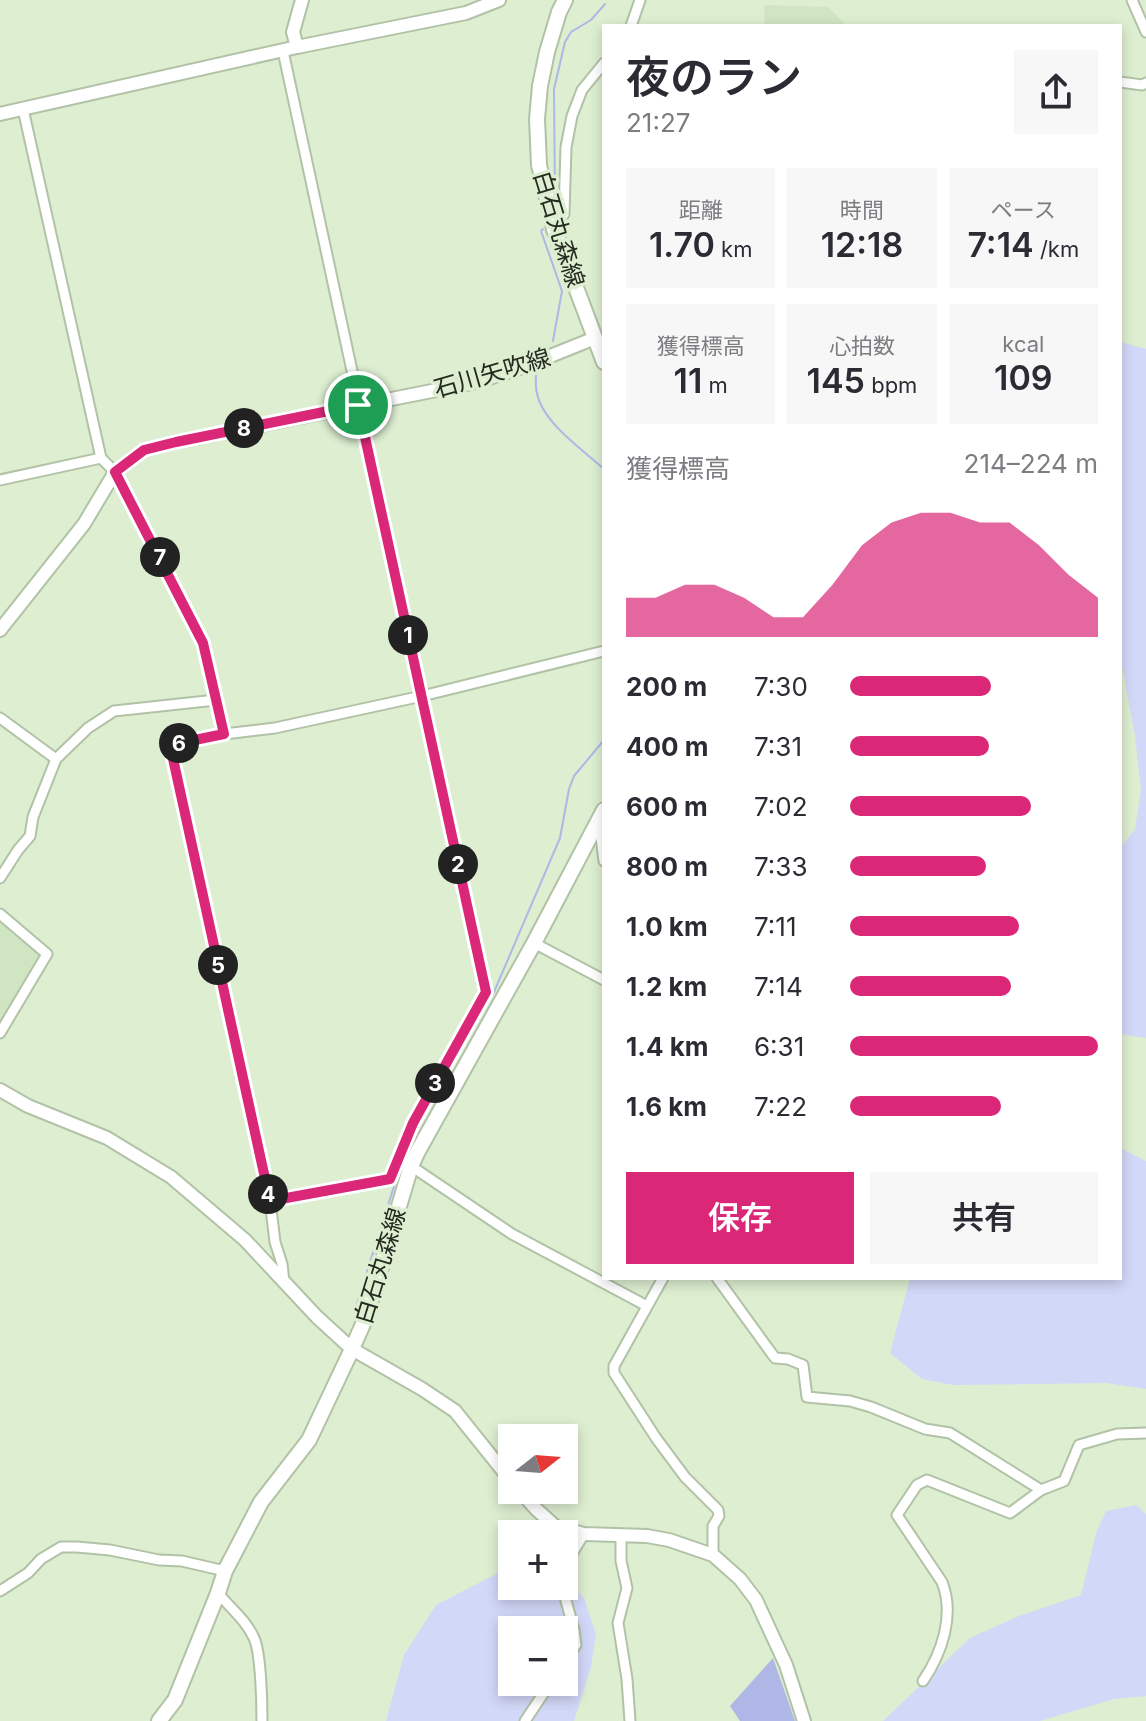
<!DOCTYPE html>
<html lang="ja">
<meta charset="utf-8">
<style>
:root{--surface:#fff;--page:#f7f7f7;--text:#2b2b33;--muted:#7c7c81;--accent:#db2777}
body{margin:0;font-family:Inter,"Noto Sans JP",sans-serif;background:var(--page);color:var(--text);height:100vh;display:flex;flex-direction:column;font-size:30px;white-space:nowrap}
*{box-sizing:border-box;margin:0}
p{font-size:26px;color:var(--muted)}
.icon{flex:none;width:44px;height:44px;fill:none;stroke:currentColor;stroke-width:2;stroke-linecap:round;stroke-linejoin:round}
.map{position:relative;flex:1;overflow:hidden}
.details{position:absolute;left:602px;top:24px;width:520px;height:1256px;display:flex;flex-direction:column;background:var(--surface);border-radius:0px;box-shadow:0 4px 12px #0003}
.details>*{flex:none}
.needle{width:52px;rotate:73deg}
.fabs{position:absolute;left:498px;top:1424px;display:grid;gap:16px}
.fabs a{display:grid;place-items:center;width:80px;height:80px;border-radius:0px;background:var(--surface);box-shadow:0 4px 12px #0003;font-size:40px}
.pin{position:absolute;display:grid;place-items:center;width:68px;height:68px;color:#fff;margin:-34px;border:4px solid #fff;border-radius:50%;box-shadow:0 2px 8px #0007}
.km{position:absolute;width:40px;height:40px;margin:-20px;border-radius:50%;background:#222;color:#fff;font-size:22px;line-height:40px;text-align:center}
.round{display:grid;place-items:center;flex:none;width:84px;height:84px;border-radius:0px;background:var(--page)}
.headline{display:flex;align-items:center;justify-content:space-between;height:136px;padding:0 24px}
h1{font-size:44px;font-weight:600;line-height:60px}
.stats{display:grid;grid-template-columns:repeat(3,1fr);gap:12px;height:136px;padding:8px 24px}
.stats div{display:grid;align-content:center;border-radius:0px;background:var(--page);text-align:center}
.stats b{font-size:34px;font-weight:600}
.stats small{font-size:22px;font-weight:400}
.stats p{font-size:22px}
.chart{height:224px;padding:16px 24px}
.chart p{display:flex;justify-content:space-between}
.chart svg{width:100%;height:144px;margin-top:8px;fill:var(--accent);opacity:.7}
.button{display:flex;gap:16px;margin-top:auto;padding:16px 24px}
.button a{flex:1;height:92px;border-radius:0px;background:var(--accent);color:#fff;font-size:32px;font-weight:600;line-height:92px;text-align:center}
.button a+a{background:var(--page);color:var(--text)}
ul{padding:0 24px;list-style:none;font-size:26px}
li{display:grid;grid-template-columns:128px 96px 1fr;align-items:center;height:60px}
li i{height:20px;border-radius:10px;background:var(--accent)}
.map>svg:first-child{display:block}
.built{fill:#d0e5c2}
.green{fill:#d2d8f8;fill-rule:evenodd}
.water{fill:#aeb7e5}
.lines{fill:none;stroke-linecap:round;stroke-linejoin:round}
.stream{stroke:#aeb7e5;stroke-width:2}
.street-casing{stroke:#b1c2a6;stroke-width:13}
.secondary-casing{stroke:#b1c2a6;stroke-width:16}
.primary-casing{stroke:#b1c2a6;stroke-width:18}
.street{stroke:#fff;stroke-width:9}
.secondary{stroke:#fff;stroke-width:12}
.primary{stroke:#fff;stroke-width:14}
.route-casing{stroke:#fff;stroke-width:16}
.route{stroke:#db2777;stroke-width:10}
.labels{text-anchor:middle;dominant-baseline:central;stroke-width:7;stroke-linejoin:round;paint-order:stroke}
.street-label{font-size:24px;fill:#252b20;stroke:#ddeed1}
</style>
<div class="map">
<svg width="1146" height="1721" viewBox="0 0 1146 1721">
<rect width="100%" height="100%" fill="#ddeed1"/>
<g class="built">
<polygon points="764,5 828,7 847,26 765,26"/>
<polygon points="0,918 43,954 0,1027"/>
</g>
<g class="green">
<polygon points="1120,342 1146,349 1146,1038 1120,1034 1120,848 1135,829 1141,790 1135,736 1120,655"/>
<polygon points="1120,1148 1146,1161 1146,1389 1106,1383 953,1385 922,1379 890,1353 910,1278 1120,1278"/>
<polygon points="1136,1505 1146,1514 1146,1696 1114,1699 1040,1721 883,1721 970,1638 1019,1616 1081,1595 1097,1530 1106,1511"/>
<path d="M 510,1567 L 512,1567 L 512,1586 L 564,1586 L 564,1577 L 584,1598 L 596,1634 L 591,1667 L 574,1721 L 386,1721 L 404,1655 L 436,1605 ZM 512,1630 L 564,1630 L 564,1682 L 512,1682 Z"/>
</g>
<polygon class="water" points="773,1658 795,1721 740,1721 730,1706"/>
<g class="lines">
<g class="stream">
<polyline points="555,203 554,89 565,42 571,32 591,20 605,4"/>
<polyline points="543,229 541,231 562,291 553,341"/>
<path d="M 545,369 L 536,374 C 536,380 535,387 537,393 C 542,422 583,450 604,469"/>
<polyline points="355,1310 396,1180 418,1126 494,992 560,838 569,789 574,776 604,740"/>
</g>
<defs>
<g id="street">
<polyline points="1132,0 1146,32"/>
<polyline points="631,26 640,0"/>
<polyline points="1120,82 1142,85 1146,83"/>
<polyline points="23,109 101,458 115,472 203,643 224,734"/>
<polyline points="554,229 564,214 566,147 572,116 582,90 604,63"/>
<polyline points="0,480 101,458"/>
<polyline points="0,718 56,759"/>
<polyline points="599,821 604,861"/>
<polyline points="0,878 18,850 30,836 33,817 56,759 88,728 114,711 216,700"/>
<polyline points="0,914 47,954 0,1033"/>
<polyline points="534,943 604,980"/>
<polyline points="411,1166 512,1234 647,1306"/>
<polyline points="270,1201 390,1179 413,1123 486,992 283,51"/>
<polyline points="663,1278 614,1366 614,1373 656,1438 685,1477 718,1510 719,1516 713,1526 713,1555"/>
<polyline points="717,1278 775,1358 788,1359 803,1365 807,1397 850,1401 871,1407 925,1429 950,1433 1041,1490"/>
<polyline points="284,1282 282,1264 275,1242 270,1201 170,745 224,734 275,728 422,696 604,651"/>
<polyline points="621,1536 621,1561 627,1588 618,1623 627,1679 630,1721"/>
<polyline points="564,1567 584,1534"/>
<polyline points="562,1586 574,1630 576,1645 564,1662"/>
<polyline points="0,1591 28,1573 41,1559 61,1547 77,1547 110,1550 159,1560 182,1561 225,1571"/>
<path d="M 218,1593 C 230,1608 246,1620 254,1638 C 261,1653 262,1703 262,1721"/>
<path d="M 923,1681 C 942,1653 955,1615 942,1582 L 897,1515 L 917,1485 L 927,1480 L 1010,1513 L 1041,1490 L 1064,1481 L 1079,1445 L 1117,1434 L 1146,1433"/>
<polyline points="525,1721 551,1682"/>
</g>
<g id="secondary">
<polyline points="297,47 293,32 302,0"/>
<polyline points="0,114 297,47 466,13 499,0"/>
<polyline points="0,630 84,524 115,472 144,450 176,442 477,382 523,367 595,338"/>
<polyline points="0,1090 28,1106 107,1138 171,1177 245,1240 317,1317 352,1349 422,1389 455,1411 512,1482"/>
<polyline points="519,1490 536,1509 556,1527 584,1534 647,1536 669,1540 713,1555 740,1579 756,1600 786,1665 804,1721"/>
</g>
<g id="primary">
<polyline points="565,0 559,12 547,52 540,86 537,119 539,165 554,229 604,362"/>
<polyline points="159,1721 175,1700 218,1593 225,1571 261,1502 309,1440 352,1349 366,1317 411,1166 418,1151 534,943 604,810"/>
</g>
</defs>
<use href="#street" class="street-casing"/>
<use href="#secondary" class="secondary-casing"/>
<use href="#primary" class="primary-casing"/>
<use href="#street" class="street"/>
<use href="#secondary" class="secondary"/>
<use href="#primary" class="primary"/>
</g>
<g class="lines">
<defs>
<polygon id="route" points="358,405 486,992 413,1123 390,1179 270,1201 170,745 224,734 203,643 115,472 144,450 176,442"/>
</defs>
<use href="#route" class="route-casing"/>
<use href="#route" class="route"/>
</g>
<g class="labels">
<g class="street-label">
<text transform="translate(559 229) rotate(73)">白石丸森線</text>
<text transform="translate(492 373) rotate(-16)">石川矢吹線</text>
<text transform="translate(380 1266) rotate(-73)">白石丸森線</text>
</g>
</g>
</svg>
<div class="fabs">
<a><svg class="needle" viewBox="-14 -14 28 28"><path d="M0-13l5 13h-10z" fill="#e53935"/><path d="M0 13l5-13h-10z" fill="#7c7c81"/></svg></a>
<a>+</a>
<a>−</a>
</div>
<div class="pin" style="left:358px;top:405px;background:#1e9e55"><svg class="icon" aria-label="arrive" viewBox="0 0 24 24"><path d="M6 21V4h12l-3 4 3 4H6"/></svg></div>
<b class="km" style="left:408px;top:635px">1</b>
<b class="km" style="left:458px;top:864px">2</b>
<b class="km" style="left:435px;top:1083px">3</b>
<b class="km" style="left:268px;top:1194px">4</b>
<b class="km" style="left:218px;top:965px">5</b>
<b class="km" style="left:179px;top:743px">6</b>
<b class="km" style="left:160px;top:557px">7</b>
<b class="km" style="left:244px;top:428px">8</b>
<section class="details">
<div class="headline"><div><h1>夜のラン</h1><p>21:27</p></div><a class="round"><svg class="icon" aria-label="share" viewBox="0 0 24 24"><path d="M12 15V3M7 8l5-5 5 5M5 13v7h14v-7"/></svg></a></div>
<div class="stats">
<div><p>距離</p><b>1.70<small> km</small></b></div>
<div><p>時間</p><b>12:18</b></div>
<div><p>ペース</p><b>7:14<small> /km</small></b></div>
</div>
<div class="stats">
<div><p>獲得標高</p><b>11<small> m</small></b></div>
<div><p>心拍数</p><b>145<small> bpm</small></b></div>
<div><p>kcal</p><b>109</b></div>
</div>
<div class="chart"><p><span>獲得標高</span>214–224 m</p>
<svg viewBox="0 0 160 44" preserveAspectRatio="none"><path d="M0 44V32L10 32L20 28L30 28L40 32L50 38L60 38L70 28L80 16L90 9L100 6L110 6L120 9L130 9L140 16L150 25L160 32V44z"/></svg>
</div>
<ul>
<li><b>200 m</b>7:30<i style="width:57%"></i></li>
<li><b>400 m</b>7:31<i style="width:56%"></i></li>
<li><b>600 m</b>7:02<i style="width:73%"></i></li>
<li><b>800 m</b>7:33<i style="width:55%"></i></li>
<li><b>1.0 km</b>7:11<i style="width:68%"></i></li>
<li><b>1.2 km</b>7:14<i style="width:65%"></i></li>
<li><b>1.4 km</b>6:31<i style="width:100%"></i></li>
<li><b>1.6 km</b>7:22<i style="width:61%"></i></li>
</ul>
<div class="button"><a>保存</a><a>共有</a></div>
</section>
</div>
